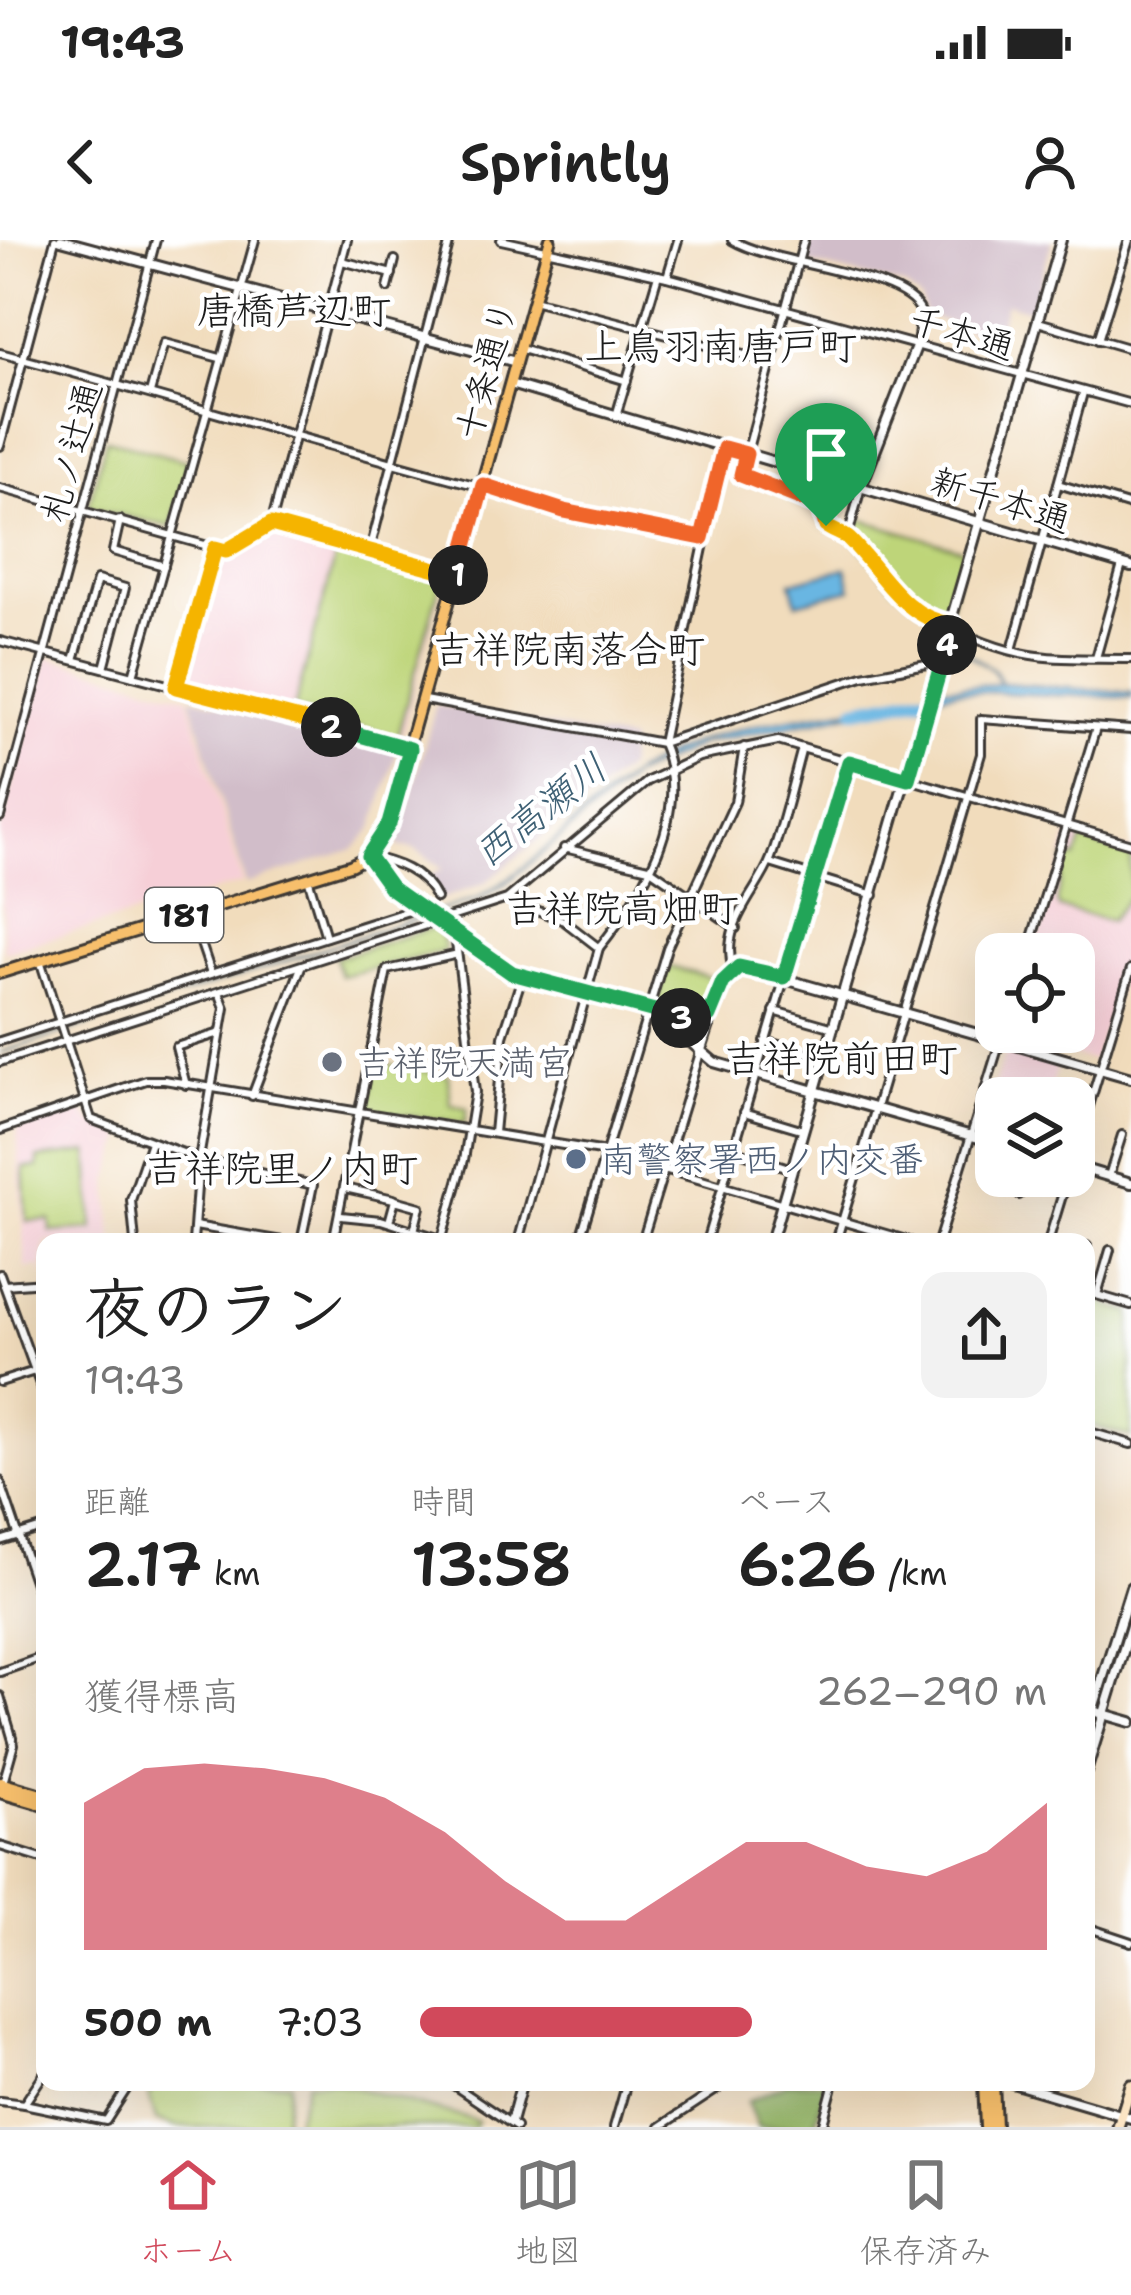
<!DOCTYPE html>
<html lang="ja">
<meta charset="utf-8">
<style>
:root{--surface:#fff;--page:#f2f2f2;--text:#222;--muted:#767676;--line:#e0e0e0;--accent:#d1495b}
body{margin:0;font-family:"Shantell Sans","Klee One",sans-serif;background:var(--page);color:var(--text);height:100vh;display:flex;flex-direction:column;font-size:45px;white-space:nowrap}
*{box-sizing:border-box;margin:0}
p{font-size:39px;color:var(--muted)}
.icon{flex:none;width:66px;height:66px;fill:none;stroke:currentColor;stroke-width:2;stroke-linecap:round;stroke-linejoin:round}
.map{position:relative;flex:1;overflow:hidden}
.side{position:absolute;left:36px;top:993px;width:1059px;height:858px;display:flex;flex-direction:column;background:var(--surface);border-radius:24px;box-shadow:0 12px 48px #0002}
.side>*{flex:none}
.controls{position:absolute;left:975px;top:693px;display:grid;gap:24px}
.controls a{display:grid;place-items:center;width:120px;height:120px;border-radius:24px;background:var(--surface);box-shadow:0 12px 48px #0002;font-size:60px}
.pin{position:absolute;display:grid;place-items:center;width:102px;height:102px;color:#fff;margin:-123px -51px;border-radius:50% 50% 50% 0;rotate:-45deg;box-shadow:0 0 12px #0007}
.pin .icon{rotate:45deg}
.km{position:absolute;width:60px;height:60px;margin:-30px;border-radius:50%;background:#222;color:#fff;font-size:33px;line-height:60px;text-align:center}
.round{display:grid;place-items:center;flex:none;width:126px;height:126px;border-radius:24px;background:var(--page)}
.head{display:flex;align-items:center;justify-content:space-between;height:204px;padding:0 48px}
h1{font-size:66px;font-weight:600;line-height:90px}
.stats{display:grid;grid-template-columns:repeat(3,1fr);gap:18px;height:204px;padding:12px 48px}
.stats div{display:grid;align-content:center}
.stats b{font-size:60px;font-weight:600}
.stats small{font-size:33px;font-weight:400}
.stats p{font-size:33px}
.chart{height:336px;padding:24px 48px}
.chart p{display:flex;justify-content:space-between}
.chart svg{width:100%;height:216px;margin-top:12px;fill:var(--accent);opacity:.7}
ul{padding:0 48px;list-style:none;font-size:39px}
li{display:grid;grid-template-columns:192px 144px 1fr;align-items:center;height:90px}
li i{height:30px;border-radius:15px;background:var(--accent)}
.status{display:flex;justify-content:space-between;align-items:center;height:84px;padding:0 60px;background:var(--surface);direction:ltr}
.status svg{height:33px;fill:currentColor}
header{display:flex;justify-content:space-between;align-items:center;height:156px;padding:0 48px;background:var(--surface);font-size:54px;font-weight:600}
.menu{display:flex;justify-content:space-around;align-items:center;height:168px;border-top:3px solid var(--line);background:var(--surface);font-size:33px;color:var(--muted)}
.menu a{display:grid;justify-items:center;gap:6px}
.menu .selected{color:var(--accent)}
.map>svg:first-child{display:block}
.built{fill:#f6cfd7}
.industrial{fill:#d1bdc9}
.green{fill:#bed579;stroke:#6d784a;stroke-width:3}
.forest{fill:#96b669;stroke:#596942;stroke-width:3}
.water{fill:#69b6e2;stroke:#42697f;stroke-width:3}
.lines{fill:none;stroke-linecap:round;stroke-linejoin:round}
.river{stroke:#69b6e2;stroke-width:14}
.minor-casing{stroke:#3c3934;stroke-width:12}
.tertiary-casing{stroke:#3c3934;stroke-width:14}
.secondary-casing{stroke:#3c3934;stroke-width:15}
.primary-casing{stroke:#3c3934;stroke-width:15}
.trunk-casing{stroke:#3c3934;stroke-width:16}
.minor{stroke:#fff;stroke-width:6}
.tertiary{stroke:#fff;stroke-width:8}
.secondary{stroke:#fce5c4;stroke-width:9}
.primary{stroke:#f7bf6c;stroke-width:9}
.trunk{stroke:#f7bf6c;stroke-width:10}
.split-1-casing{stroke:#fff;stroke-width:24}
.split-2-casing{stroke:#fff;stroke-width:24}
.split-3-casing{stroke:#fff;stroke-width:24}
.split-4-casing{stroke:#fff;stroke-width:24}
.split-5-casing{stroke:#fff;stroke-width:24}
.split-1{stroke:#f0652b;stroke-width:15}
.split-2{stroke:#f5b400;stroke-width:15}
.split-3{stroke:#22a559;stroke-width:15}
.split-4{stroke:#22a559;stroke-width:15}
.split-5{stroke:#f5b400;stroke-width:15}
.worship-dot{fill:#6b7280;stroke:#fff;stroke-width:4.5}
.service-dot{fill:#5c6f8a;stroke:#fff;stroke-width:4.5}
.labels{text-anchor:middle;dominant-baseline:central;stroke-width:9;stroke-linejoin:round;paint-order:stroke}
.shield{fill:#fff;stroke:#606060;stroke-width:3}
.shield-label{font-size:33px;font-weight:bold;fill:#1c1c1c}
.street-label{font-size:36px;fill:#1c1c1c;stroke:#fff}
.worship-label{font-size:36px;fill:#5b616d;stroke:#fff;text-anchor:start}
.service-label{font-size:36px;fill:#4e5e75;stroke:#fff;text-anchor:start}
.neighbourhood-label{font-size:39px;fill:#1c1c1c;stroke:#fff}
.water-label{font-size:39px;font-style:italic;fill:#3f6175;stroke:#fff}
</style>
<div class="status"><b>19:43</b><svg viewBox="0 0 49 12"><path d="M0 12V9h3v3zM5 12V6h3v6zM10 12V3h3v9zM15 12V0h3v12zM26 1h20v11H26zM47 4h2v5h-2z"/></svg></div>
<header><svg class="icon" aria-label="back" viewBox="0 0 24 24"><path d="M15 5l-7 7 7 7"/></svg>Sprintly<svg class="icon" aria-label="person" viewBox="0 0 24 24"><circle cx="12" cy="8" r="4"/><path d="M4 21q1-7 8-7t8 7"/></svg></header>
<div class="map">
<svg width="1131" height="1887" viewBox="0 0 1131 1887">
<rect width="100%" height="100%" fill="#fff"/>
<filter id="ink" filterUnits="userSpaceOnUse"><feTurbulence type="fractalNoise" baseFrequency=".00833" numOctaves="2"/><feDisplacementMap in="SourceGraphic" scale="24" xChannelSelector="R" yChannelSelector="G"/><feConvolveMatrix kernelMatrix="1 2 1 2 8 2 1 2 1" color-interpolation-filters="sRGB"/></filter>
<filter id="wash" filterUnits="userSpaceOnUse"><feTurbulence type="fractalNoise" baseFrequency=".004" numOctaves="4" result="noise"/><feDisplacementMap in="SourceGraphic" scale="48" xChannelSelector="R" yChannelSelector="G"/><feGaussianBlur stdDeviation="2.7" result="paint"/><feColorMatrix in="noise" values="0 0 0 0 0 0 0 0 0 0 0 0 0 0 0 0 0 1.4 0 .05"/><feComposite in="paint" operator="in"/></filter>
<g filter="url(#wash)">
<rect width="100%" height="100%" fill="#f1dcbc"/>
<g class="built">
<polygon points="272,290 444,337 400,501 185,445 217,321"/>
<polygon points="47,417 188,457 243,643 4,712 0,591"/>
<polygon points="1069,595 1131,611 1131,710 1093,821 1053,809 1058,792 1074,792 1074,740 1082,714 1038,700"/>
<polygon points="1007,809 1058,824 1048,858 996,858 996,895 979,887"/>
<polygon points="80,866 89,880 124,896 109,941 113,1002 45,1002 41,1038 40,1027 26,1028 17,889"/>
</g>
<g class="industrial">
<polygon points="810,0 1052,0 1032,71 1006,63 995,99 926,75 921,59 904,46 807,23"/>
<polygon points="190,457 398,509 373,588 354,609 246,644"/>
<polygon points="436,465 630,501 627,528 485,643 441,659 427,638 443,628 415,609 397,606"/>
</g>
<g class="green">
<polygon points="106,199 190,222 171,287 88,267"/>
<polygon points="859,279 964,310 947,377 940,380 894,348 852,296"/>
<polygon points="337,311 441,340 397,497 294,469"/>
<polygon points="1082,600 1131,615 1131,654 1110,681 1059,668 1057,662 1065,618 1076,618"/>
<polygon points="432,688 442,697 445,711 341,736 335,718"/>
<polygon points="666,726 716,739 708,767 693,775 657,765"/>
<polygon points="376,822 448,835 451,865 467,868 465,883 369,871"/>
<polygon points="89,912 93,989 51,992 50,980 27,981 24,928 38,927 38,918"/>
<polygon points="1086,1059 1131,1072 1131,1197 1086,1184"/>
<polygon points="158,1842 290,1842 283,1887 177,1887 156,1880 149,1855"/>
<polygon points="307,1842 334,1842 477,1881 475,1887 294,1887"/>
</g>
<polygon class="forest" points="789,1842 827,1842 814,1887 758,1887 747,1862"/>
<g class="water">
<polygon points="846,328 851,349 797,363 791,342"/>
<path d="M 953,403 L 994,430 L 1002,443 L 1131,453 L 1131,458 L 958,451 L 704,503 L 632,537 L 505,644 L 478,659 L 0,813 L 476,659 C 545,623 591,555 661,518 C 744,474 851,474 941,451 L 930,437 L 946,447 L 1001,444 L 994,431 Z"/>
</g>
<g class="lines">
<polyline class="river" points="856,469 923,457"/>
</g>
</g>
<g filter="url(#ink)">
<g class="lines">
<defs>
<g id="minor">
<polyline points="501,0 667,37 1131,164"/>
<path d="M 732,0 C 775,26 904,32 921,72 L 917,106"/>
<polyline points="804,0 741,235 821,266 827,290 848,296"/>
<polyline points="342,21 392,34"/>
<polyline points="667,37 678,0"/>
<polyline points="388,48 395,20"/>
<polyline points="533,60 771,122"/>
<polyline points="1038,82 1131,109"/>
<polyline points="1098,100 1129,0"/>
<polyline points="521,109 627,141"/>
<path d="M 0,113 C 234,175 465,251 702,298"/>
<polyline points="150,153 164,103 220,118"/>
<polyline points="616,176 658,35"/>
<polyline points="0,206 55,0"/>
<polyline points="1058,244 1131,266"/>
<path d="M 861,247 L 848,296 C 880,356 971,408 1038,416 C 1068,420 1100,418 1131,419"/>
<polyline points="0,248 226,311 271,284 458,335"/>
<polyline points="120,280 113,311 164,326"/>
<polyline points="271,284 347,0"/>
<polyline points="370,310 450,0"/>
<polyline points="0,401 407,508"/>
<polyline points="1012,410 1083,153"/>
<polyline points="1096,418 1122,325"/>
<polyline points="74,420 97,340 125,348 104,428"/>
<polyline points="133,436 255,0"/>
<polyline points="177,447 215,308"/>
<polyline points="424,460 662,503 863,436 937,422"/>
<polyline points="0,577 156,0"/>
<polyline points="564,608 649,628 736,688"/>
<path d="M 368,616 C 396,622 423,631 436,658"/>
<polyline points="770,623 874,655"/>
<polyline points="308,638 326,697"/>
<polyline points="509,659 564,681 599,708"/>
<polyline points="191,674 211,733"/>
<polyline points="1027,714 1096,488"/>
<polyline points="40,720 91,879 199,919 313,945 301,1002"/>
<path d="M 733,730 C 719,684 758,653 771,618 C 784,582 792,544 802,508"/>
<polyline points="774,771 834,788"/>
<polyline points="0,801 418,668"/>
<polyline points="765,801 825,818"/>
<polyline points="0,822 507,659 648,541 699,517 778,501 1131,604"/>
<polyline points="186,845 176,807 220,793"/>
<polyline points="252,856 301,727"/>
<polyline points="744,872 804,890"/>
<polyline points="0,890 146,840 164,840 606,912 913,1002"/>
<polyline points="494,893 503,796 522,737"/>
<polyline points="733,910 792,929"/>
<polyline points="1074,915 1131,729"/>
<polyline points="1109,936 1122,895"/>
<polyline points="345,948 394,959"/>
<polyline points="1019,955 1025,936"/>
<polyline points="341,976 381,980 441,999"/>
<polyline points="389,982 395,960 420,967 414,991"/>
<polyline points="195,986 288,1002"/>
<polyline points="135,1002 131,960 151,902"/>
<polyline points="193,1002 199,919 225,768 219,752"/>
<polyline points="333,1002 387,730 454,715"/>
<polyline points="441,1002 464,920 475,852 455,695"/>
<path d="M 518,1002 L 599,708 C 643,653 692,573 662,503 L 724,208"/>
<polyline points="579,1002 667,708 735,562 744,507"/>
<polyline points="642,1002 700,813"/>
<polyline points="706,1002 849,522"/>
<polyline points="836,1002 981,514 981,479 1131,490"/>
<polyline points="938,1002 1003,792"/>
<polyline points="1048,1002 1068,936"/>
<polyline points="1086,1008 1087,1006"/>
<polyline points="0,1034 45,1158"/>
<polyline points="4,1045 45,1042"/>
<polyline points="1086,1052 1131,1065"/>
<polyline points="1097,1055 1110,1010"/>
<polyline points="0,1142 35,1131"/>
<polyline points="1086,1191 1131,1204"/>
<polyline points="0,1241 45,1373"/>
<polyline points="0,1301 45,1287"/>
<polyline points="0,1432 45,1416"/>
<polyline points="0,1456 14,1504 3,1543"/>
<polyline points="0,1606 45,1620"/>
<polyline points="1086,1687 1131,1702"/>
<polyline points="449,1842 516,1887"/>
<polyline points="0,1861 24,1864 45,1832"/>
<polyline points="24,1864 106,1881 131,1842"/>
<polyline points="614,1887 627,1842"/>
<polyline points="660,1887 728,1842"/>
<polyline points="822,1887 834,1842"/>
</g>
<g id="tertiary">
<polyline points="61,0 516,122"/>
<polyline points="510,144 1131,327"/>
<polyline points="861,247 916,107"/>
<polyline points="368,616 391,648 512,733 660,776 714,822 996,903"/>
<polyline points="665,777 701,780 713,772"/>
<polyline points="700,813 723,742 743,727 1131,838"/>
<polyline points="1074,926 1131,943"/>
<polyline points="771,1002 1061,0"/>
<polyline points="35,1131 45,1133"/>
<polyline points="1086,1469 1131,1482"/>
<polyline points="1086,1491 1131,1347"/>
<polyline points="1086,1532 1131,1386"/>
<polyline points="1009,1842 1131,1878"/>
<polyline points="511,1882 522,1842"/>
</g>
<polyline id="secondary" points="1118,1887 1131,1845"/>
<polyline id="primary" points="0,733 351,625 368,616 384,594 550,0"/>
<g id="trunk">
<polyline points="0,1543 45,1556"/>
<polyline points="0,1552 45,1565"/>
<polyline points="984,1842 986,1887"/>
<polyline points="993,1842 995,1887"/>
</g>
</defs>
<use href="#minor" class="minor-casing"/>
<use href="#tertiary" class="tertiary-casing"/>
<use href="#secondary" class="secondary-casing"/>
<use href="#primary" class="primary-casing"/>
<use href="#trunk" class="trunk-casing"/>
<use href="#minor" class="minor"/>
<use href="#tertiary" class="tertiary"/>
<use href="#secondary" class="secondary"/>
<use href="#primary" class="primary"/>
<use href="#trunk" class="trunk"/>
</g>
</g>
<g class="lines" filter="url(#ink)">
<defs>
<polyline id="split-1" points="458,335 483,245 564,271 702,298 724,208 746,214 741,235 820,266 826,286"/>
<polyline id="split-2" points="331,487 176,447 215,308 226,311 271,284 458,335"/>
<polyline id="split-3" points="331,487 410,509 389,584 368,616 391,648 512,733 681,778"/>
<polyline id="split-4" points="681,778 709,776 723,742 739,727 784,737 849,522 908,539 947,405"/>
<path id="split-5" d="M 826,286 C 832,291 844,294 849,299 C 880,329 904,380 952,384 L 947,405"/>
</defs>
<use href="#split-1" class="split-1-casing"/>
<use href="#split-2" class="split-2-casing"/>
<use href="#split-3" class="split-3-casing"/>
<use href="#split-4" class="split-4-casing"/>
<use href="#split-5" class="split-5-casing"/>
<use href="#split-1" class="split-1"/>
<use href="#split-2" class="split-2"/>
<use href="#split-3" class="split-3"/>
<use href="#split-4" class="split-4"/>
<use href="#split-5" class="split-5"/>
</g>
<circle class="worship-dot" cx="332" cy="822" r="12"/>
<circle class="service-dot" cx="576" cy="919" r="12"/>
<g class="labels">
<rect class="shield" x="145" y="648" width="78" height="54" rx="9"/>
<g class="shield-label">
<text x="184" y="675">181</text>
</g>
<g class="street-label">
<text transform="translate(962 93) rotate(16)">千本通</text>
<text transform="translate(486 130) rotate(-75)">十条通り</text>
<text transform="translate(71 212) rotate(-75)">札ノ辻通</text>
<text transform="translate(1001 260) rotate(17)">新千本通</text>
</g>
<g class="worship-label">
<text x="356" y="822">吉祥院天満宮</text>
</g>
<g class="service-label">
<text x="600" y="919">南警察署西ノ内交番</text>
</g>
<g class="neighbourhood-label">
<text x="294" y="70">唐橋芦辺町</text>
<text x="721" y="106">上鳥羽南唐戸町</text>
<text x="569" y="409">吉祥院南落合町</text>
<text x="622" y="668">吉祥院高畑町</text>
<text x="841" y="818">吉祥院前田町</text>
<text x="282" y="928">吉祥院里ノ内町</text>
</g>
<g class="water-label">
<text transform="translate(540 570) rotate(-38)">西高瀬川</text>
</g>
</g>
</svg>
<div class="controls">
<a><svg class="icon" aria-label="locate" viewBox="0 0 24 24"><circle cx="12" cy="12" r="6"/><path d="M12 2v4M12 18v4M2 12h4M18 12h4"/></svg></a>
<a><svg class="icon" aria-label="layers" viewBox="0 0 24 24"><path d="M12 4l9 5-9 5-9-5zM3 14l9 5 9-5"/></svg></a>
</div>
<div class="pin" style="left:826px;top:286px;background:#1e9e55"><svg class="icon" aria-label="arrive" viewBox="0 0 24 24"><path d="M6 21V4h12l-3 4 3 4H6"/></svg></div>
<b class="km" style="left:458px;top:335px">1</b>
<b class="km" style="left:331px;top:487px">2</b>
<b class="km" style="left:681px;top:778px">3</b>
<b class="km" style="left:947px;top:405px">4</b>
<section class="side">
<div class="head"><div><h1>夜のラン</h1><p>19:43</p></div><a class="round"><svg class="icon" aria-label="share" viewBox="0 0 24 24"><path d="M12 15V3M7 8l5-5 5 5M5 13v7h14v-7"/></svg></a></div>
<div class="stats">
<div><p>距離</p><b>2.17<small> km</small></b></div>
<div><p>時間</p><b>13:58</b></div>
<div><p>ペース</p><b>6:26<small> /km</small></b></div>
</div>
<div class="chart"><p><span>獲得標高</span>262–290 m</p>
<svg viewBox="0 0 160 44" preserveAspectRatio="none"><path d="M0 44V14L10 7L20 6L30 7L40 9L50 13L60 20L70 30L80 38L90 38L100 30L110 22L120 22L130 27L140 29L150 24L160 14V44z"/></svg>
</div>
<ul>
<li><b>500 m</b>7:03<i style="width:53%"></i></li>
</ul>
</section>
</div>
<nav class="menu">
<a class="selected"><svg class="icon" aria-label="home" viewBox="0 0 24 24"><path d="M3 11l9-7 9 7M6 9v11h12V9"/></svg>ホーム</a>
<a><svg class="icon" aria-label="map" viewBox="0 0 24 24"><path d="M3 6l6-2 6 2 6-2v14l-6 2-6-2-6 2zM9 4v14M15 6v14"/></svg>地図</a>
<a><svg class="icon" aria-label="saved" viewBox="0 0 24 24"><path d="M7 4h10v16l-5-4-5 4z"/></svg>保存済み</a>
</nav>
